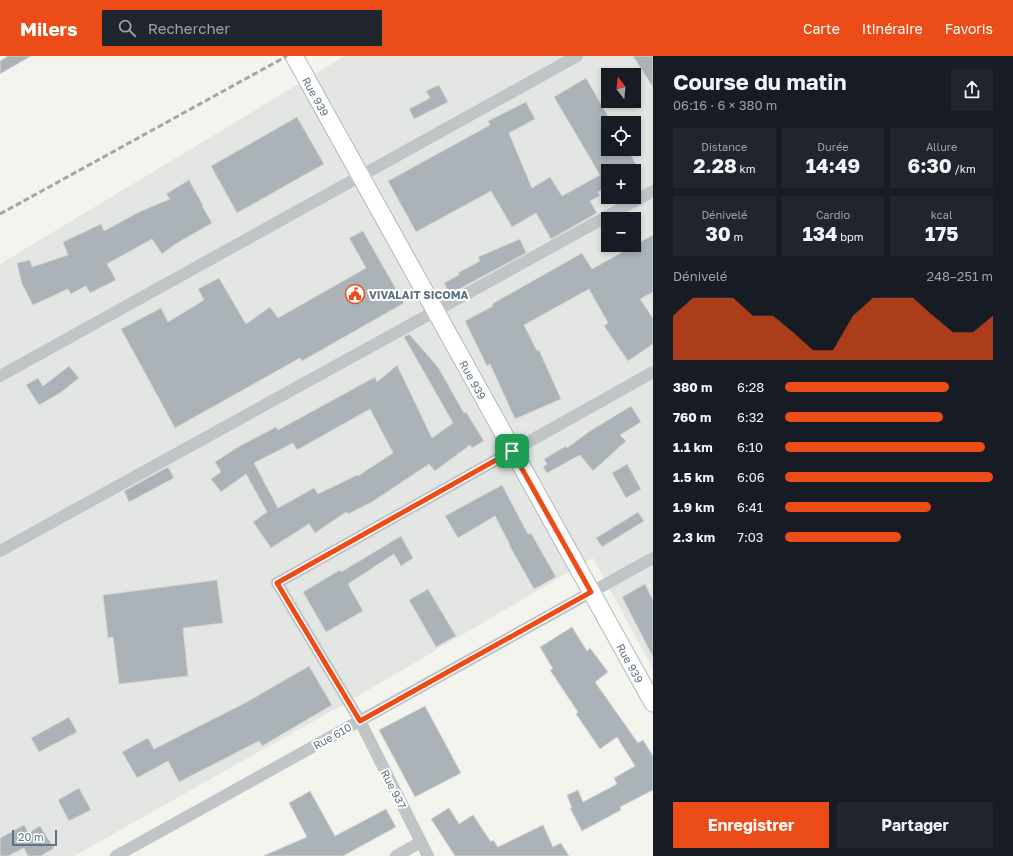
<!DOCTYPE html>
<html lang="fr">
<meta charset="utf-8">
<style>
:root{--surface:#171b24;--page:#20242c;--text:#f1f3f6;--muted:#9ea1a6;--accent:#ec4c17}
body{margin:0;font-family:"Golos Text",sans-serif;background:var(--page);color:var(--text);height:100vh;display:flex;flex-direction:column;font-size:15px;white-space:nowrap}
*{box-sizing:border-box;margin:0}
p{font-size:13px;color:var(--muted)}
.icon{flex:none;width:22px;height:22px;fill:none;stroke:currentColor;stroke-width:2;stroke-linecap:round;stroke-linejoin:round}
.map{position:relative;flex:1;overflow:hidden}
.panel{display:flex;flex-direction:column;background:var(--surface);width:360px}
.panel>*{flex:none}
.needle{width:26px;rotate:344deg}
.fabs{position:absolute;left:601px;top:12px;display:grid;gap:8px}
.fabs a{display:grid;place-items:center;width:40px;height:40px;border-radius:0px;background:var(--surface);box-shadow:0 2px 6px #0003;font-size:20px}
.scale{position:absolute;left:12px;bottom:10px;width:45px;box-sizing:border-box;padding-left:4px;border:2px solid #617382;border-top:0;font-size:11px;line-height:14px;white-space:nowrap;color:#617382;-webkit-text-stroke:3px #fff;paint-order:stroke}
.pin{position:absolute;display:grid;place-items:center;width:34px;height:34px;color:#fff;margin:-17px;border-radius:8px;box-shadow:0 2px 6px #0006}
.round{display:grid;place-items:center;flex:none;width:42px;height:42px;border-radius:0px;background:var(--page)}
.headline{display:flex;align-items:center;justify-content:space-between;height:68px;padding:0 20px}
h1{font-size:22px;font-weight:700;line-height:30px}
.figures{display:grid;grid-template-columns:repeat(3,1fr);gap:6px;height:68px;padding:4px 20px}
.figures div{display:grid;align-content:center;border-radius:0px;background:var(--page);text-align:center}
.figures b{font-size:20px;font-weight:700}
.figures small{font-size:11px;font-weight:400}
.figures p{font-size:11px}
.chart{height:112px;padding:8px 20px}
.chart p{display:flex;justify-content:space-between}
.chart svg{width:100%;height:72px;margin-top:4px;fill:var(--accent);opacity:.7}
.button{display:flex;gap:8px;margin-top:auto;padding:8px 20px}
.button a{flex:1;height:46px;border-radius:0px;background:var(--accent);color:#fff;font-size:16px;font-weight:700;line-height:46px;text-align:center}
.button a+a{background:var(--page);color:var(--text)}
ul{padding:0 20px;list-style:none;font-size:13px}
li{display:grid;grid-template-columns:64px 48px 1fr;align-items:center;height:30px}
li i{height:10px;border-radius:5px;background:var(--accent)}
header{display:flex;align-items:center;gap:24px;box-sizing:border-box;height:56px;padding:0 20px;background:var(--accent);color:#fff}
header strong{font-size:19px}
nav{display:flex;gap:22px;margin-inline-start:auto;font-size:14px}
.search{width:280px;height:36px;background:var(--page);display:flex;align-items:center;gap:10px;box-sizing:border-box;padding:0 14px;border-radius:0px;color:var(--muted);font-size:15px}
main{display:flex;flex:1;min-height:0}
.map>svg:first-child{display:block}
.built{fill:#e4e6e3;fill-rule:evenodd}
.building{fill:#abb3b8;stroke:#d5d5d3;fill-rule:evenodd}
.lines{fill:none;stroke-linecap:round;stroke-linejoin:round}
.secondary-casing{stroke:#b3b8bd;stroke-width:19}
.street{stroke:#c1c5c8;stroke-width:12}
.secondary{stroke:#fff;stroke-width:17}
.rail{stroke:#a1a7ad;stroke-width:3;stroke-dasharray:6 3;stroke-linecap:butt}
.route-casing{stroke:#fff;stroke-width:8}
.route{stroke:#ec4c17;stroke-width:5}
.labels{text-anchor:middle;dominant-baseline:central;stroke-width:4;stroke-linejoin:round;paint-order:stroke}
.street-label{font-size:11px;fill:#617382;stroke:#fff}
.poi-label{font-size:11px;font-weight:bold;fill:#617382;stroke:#fff;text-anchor:start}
</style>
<header>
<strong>Milers</strong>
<div class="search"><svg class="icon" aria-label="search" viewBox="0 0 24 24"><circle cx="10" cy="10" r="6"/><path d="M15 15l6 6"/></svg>Rechercher</div>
<nav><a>Carte</a><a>Itinéraire</a><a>Favoris</a></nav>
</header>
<main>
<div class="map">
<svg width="653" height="800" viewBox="0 0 653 800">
<rect width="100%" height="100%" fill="#f4f4ef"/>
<path class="built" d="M 345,0 L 653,0 L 653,613 L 593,502 L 358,640 L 74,800 L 0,800 L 0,208 ZM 608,19 L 634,19 L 634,45 L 608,45 ZM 608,67 L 634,67 L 634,93 L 608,93 ZM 608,115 L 634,115 L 634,141 L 608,141 ZM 608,163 L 634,163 L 634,189 L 608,189 Z"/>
<g class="building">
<polygon points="8,0 31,0 0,18 0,5"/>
<polygon points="633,0 653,0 653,31"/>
<polygon points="586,22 608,60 608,93 627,93 640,115 608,115 608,132 598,136 600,140 590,145 597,157 551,183 536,157 512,171 491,135 416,176 388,125 490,69 488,65 526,46 535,63 509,77 532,132 550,121 562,140 600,119 554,41"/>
<polygon points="439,29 448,46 414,63 409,53 430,42 426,35"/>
<polygon points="297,61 324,108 237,157 211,110"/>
<polygon points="189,124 203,149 202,150 212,167 174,189 162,198 152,183 107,208 116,224 90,237 86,230 71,238 68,233 33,249 22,228 17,207 30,204 32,211 68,199 63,186 101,168 104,175 141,155 170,143 166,138"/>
<polygon points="363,175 404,247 302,305 300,302 175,372 121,273 161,252 168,266 204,244 198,233 219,222 246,268 270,251 278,262 366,212 349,182"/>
<polygon points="653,179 653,236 640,243 653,262 653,288 628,305 604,270 608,267 589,233 524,269 537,295 539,294 561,343 515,363 490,308 487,310 465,265 493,250 492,248 582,197 592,213"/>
<polygon points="520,183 526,197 450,238 444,227 459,219 458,217 480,205 478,201"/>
<path d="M 409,278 L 438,311 L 464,357 L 466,356 L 484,385 L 472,392 L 470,389 L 435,415 L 429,408 L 372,446 L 348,458 L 346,456 L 315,477 L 309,468 L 271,492 L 253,466 L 267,456 L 246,418 L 221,436 L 211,423 L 221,416 L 215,406 L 238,391 L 276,371 L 278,374 L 375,321 L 377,326 L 397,309 L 432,382 L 453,367 L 404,281 ZM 370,353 L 393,397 L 358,420 L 357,419 L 318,438 L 314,432 L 278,452 L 254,407 L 293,387 L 297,394 Z"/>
<polygon points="69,310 79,322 60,337 39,349 26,329 38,322 43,330"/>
<polygon points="631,350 641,366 620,379 626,385 593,415 580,399 547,417 543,411 547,408 544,403 566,390 567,392 590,375"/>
<polygon points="627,408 641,433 626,442 612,417"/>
<polygon points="168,411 174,422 129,446 124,435"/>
<polygon points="502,429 528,478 531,477 556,521 534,533 509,489 510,489 495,460 458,482 445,460"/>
<polygon points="638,456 644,465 602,491 596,482"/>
<polygon points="401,480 413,502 401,510 394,498 348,528 363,555 326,576 303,536 340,514 341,516"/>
<polygon points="217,524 223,567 183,572 188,620 119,628 113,581 108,582 103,539"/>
<polygon points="645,528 653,544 653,601 622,541"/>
<polygon points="428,533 456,580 436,591 409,544"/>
<polygon points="572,571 587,595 590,592 608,616 595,626 638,687 643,684 653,700 653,734 620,751 621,754 582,775 570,752 572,752 567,739 578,734 583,746 617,728 614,722 635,710 617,681 600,693 576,658 578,656 550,614 553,613 540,591"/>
<polygon points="309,610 332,649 262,690 259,685 179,726 168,705 137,722 122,696 148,682 154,693 245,647"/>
<polygon points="425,650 461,717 415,741 379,674"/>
<polygon points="69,661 77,676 39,696 31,682"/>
<polygon points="79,732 91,754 69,765 58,744"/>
<polygon points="310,735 335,780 386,753 396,771 343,800 263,800 307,781 289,747"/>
<polygon points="449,752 459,768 473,759 491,786 493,784 498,791 543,769 553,791 561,787 569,800 455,800 431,763"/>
<polygon points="24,769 29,777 40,770 54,792 41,800 28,800 24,792 8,800 0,800 0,782"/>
</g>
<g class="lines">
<defs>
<g id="secondary">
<path id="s1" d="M 294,0 L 653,647"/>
</g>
</defs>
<use href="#secondary" class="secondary-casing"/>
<g class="street">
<polyline points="0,320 577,0"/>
<polyline points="0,495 653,135"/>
<polyline points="116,800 653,502"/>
<polyline points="396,800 421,786"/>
<polyline points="428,800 360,665 277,527 653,316"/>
</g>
<use href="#secondary" class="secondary"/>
<polyline class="rail" points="0,158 287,0"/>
</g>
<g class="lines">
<defs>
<polygon id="route" points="512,395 591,536 360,665 277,527"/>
</defs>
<use href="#route" class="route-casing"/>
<use href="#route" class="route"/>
</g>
<defs>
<symbol id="civic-ring" viewBox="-11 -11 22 22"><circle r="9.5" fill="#fff" stroke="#ec4c17" stroke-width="1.5"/><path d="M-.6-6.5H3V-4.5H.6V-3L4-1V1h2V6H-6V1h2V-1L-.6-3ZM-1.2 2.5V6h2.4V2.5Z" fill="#ec4c17"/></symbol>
</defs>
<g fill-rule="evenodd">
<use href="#civic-ring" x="344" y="227" width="22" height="22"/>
</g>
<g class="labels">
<g class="street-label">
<text stroke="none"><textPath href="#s1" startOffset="46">Rue 939</textPath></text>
<text stroke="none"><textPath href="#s1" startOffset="370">Rue 939</textPath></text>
<text stroke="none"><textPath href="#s1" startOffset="694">Rue 939</textPath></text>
<text transform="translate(332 680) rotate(-29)">Rue 610</text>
<text transform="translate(394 733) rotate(63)">Rue 937</text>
</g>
<g class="poi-label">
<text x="369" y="238">VIVALAIT SICOMA</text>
</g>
</g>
</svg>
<div class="fabs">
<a><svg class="needle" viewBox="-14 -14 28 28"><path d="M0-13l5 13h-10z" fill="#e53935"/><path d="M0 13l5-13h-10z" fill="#9ea1a6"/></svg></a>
<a><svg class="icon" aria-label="locate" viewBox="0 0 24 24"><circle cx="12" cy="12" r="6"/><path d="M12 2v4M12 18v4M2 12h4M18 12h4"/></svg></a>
<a>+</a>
<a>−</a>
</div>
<div class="scale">20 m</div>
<div class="pin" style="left:512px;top:395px;background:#1e9e55"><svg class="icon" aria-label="arrive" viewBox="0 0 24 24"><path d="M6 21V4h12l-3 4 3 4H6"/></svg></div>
</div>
<section class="panel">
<div class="headline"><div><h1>Course du matin</h1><p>06:16 · 6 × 380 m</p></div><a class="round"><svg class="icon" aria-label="share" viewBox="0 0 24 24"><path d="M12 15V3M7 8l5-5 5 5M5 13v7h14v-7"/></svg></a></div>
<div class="figures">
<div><p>Distance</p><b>2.28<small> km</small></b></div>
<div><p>Durée</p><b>14:49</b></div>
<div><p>Allure</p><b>6:30<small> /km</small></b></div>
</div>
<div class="figures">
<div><p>Dénivelé</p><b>30<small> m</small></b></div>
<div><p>Cardio</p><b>134<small> bpm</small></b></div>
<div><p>kcal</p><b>175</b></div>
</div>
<div class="chart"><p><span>Dénivelé</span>248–251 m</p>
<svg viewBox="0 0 160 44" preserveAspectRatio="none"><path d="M0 44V17L10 6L20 6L30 6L40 17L50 17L60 27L70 38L80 38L90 17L100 6L110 6L120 6L130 17L140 27L150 27L160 17V44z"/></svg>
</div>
<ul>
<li><b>380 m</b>6:28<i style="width:79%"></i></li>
<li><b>760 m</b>6:32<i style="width:76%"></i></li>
<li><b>1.1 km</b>6:10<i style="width:96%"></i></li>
<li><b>1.5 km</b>6:06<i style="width:100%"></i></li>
<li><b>1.9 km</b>6:41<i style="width:70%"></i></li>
<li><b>2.3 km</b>7:03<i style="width:56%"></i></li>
</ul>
<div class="button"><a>Enregistrer</a><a>Partager</a></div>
</section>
</main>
